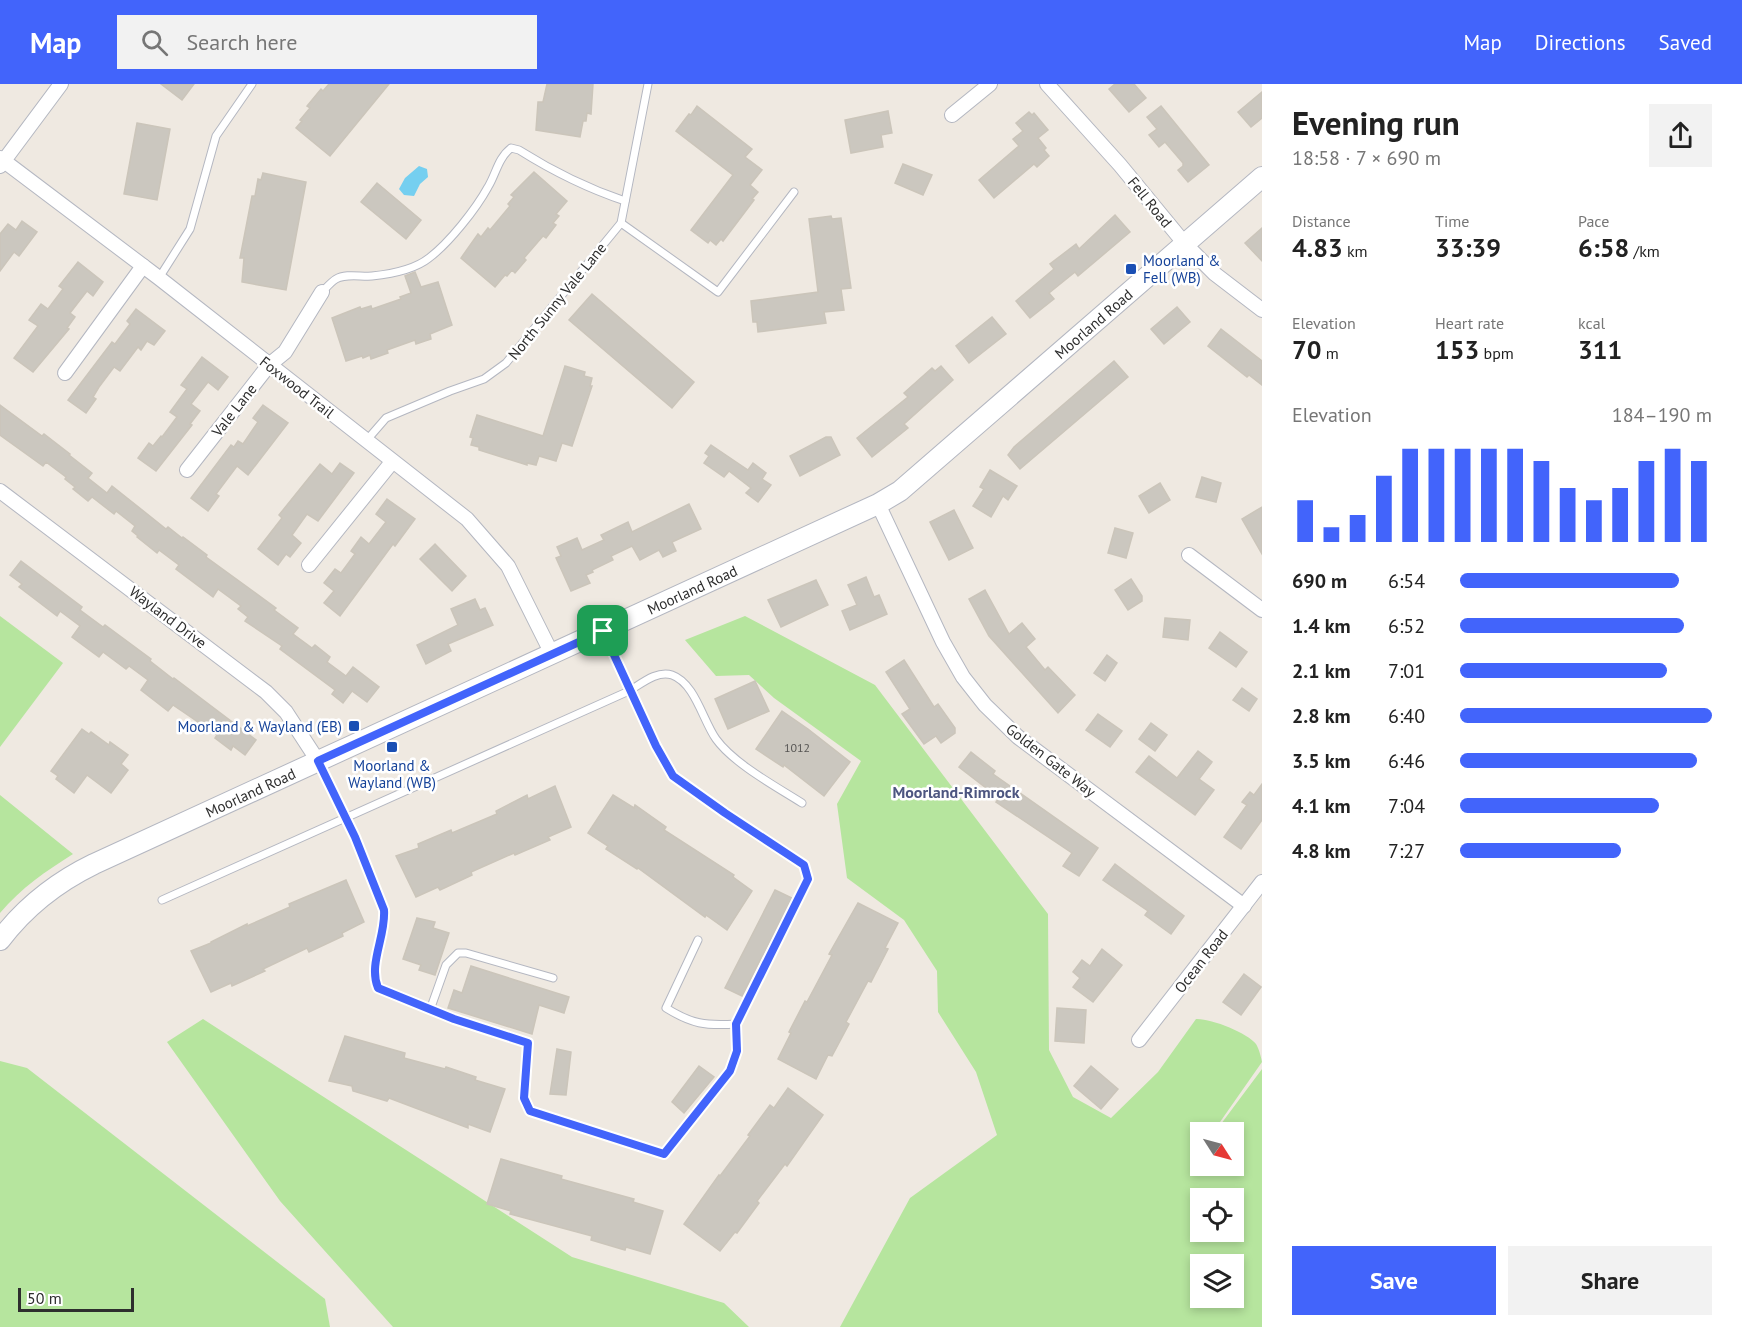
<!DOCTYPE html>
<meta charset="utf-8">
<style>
:root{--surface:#fff;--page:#f2f2f2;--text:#222;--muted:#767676;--accent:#4264fb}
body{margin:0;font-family:"PT Sans",sans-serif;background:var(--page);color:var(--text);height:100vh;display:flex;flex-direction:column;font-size:22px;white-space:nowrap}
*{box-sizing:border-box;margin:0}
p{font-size:20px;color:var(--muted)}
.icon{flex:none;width:33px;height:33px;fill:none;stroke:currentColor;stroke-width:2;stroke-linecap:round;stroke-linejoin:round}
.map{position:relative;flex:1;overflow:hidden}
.details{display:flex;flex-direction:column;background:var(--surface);width:480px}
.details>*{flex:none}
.needle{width:39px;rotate:126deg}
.tools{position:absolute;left:1190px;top:1038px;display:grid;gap:12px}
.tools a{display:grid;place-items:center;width:54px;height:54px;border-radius:0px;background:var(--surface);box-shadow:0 3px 9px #0003;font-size:30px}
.scale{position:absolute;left:18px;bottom:15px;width:116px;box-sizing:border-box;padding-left:6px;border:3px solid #2e2e2e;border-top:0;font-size:16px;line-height:21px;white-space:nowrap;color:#2e2e2e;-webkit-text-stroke:4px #fff;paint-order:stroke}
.pin{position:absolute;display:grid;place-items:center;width:51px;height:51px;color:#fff;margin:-26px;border-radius:12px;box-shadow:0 3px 9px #0006}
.round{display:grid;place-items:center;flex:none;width:63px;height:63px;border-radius:0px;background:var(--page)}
.summary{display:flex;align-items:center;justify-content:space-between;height:102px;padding:0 30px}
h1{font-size:33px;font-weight:800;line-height:45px}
.stats{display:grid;grid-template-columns:repeat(3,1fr);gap:9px;height:102px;padding:6px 30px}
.stats div{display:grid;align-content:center}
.stats b{font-size:26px;font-weight:800}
.stats small{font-size:16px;font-weight:400}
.stats p{font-size:16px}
.chart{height:168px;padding:12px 30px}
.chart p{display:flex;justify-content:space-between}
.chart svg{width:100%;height:108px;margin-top:6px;stroke:var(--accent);stroke-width:6}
.primary-button{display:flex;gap:12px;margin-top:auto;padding:12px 30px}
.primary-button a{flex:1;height:69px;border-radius:0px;background:var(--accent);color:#fff;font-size:24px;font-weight:800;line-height:69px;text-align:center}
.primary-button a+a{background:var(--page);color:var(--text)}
ul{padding:0 30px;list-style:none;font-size:20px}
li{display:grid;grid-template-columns:96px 72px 1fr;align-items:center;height:45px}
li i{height:15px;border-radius:8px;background:var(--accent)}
header{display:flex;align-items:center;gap:36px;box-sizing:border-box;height:84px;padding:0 30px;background:var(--accent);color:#fff}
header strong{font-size:28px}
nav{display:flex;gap:33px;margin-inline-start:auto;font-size:21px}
.search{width:420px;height:54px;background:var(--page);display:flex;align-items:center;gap:15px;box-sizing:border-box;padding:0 21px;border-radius:0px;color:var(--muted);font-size:22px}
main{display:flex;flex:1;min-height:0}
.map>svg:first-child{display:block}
.green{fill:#b6e59e;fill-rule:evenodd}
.water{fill:#75cff0}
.building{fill:#cbc7bf;stroke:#cbc5ba;stroke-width:1.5}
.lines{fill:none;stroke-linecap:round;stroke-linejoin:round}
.lane-casing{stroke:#b4b7c1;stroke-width:9}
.street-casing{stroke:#b4b7c1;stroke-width:16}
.secondary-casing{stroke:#b4b7c1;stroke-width:22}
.lane{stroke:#fff;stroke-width:7}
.street{stroke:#fff;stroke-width:14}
.secondary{stroke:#fff;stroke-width:20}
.route-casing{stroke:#fff;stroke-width:12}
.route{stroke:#4264fb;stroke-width:8}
.transit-dot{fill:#1a4fb4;stroke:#fff;stroke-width:2}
.labels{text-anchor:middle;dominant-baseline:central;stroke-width:5;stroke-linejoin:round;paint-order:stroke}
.number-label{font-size:12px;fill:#555452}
.street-label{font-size:15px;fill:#2e2e2e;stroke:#fff}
.transit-label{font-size:15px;fill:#164399;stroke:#fff;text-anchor:start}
.neighbourhood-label{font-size:16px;font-weight:bold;fill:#4d5680;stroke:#fff}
</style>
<header>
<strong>Map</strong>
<div class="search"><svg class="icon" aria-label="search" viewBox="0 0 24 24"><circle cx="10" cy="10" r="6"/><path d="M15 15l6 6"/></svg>Search here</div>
<nav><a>Map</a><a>Directions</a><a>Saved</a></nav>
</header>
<main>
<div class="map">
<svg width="1262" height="1243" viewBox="0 0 1262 1243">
<rect width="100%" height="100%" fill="#efe9e1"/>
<g class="green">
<polygon points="0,532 63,579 0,663"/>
<path d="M 745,532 L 875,601 L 1048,830 L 1049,966 L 1073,1013 L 1111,1034 L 1158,988 L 1196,935 C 1210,934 1248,949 1256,960 C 1259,965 1261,973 1262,978 L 1213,1048 L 1200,1048 L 1200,1082 L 1233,1082 L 1233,1048 L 1215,1048 L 1262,985 L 1262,1243 L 840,1243 L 910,1114 L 997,1051 L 976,988 L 938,928 L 937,887 L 904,836 L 847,794 L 837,720 L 861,677 L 774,614 L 749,591 L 716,592 L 685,556 ZM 1200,1114 L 1233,1114 L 1233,1148 L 1200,1148 ZM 1200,1180 L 1233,1180 L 1233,1214 L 1200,1214 Z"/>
<path d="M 0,711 L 73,770 C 46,787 21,804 0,829 Z"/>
<polygon points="203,935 572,1173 724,1219 749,1243 393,1243 280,1117 167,958"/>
<polygon points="0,977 27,984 325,1215 330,1243 0,1243"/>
</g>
<polygon class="water" points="419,82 427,85 428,93 420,100 414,112 404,111 399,105 405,94"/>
<g class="building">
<polygon points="161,0 194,0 182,16"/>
<polygon points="329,0 389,0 330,72 296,44 302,37 300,36 310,24 307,22 321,5 323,7"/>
<polygon points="547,0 593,0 591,30 587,29 586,37 583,37 580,53 536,46 538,18 543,18"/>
<polygon points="1115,0 1134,0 1146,14 1129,28 1109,5"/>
<polygon points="1262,8 1262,34 1251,43 1238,28"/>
<polygon points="697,22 752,65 745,73 762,86 750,101 758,108 752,115 754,116 723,157 721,155 716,161 710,156 708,159 691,146 733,91 676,47 689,30 691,31"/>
<polygon points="1161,22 1209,81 1188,98 1178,86 1183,82 1183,79 1165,58 1159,63 1149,51 1157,45 1147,33"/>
<polygon points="888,27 892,49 881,51 883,63 851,69 845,36"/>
<polygon points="1029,28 1032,31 1034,29 1048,46 1038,54 1046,64 1044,66 1049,72 1037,83 1034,80 994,114 979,96 1019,62 1013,55 1023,47 1016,39"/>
<polygon points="137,39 170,45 157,116 124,110"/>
<polygon points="903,80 932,91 923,111 895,99"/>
<polygon points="534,88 567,117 556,130 559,132 553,139 556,141 546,154 543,152 524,174 526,176 515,189 512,186 507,192 505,191 495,203 461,174 478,150 481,153 488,144 490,146 510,122 508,120 514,113 511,111"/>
<polygon points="263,89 306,98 286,206 242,198 244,174 240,174 247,138 252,112 255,112 258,95 261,96"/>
<polygon points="377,99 421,136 406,155 361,118"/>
<polygon points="1115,131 1130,148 1078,192 1075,188 1049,209 1054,215 1030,234 1016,217 1054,185 1050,180 1076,160 1079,165"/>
<polygon points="831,132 832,135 841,134 851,204 841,205 844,226 824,228 826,239 758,248 757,238 753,238 751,217 818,208 809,135"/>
<polygon points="22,137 37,148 19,172 14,168 0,187 0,150 8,140 16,146"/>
<polygon points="1262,144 1262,177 1245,159"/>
<polygon points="78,178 103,198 93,212 87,207 70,229 75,233 67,244 69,245 33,288 14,274 38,242 29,236 41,220 48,225 63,205 59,202"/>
<polygon points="415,188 421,203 438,198 452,241 430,250 431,255 416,260 415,256 387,266 388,269 371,275 370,271 363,274 362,272 346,277 332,234 360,223 361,225 371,222 372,225 401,215 400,213 411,209 405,192"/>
<polygon points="592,210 694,298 672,324 569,236"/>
<polygon points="1177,223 1190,238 1164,260 1151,245"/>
<polygon points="136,225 165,247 154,261 147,257 141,266 138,263 120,287 114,283 99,303 93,313 96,315 86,329 68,316 112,258 115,260 130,240 127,237"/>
<polygon points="992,233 1006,250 969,279 956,262"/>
<polygon points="1221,245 1262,277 1262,301 1249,291 1247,293 1208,262"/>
<polygon points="202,273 228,293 218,306 208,298 191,320 200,327 190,340 192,341 156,387 138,374 149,359 153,362 161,352 162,353 177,333 170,328 187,305 181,301"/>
<polygon points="1114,277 1128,293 1020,385 1008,371 1014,363"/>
<polygon points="565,282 585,288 584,292 592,294 590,302 592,302 572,362 562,359 556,377 539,372 536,381 527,379 527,381 479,366 479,363 471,361 473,354 470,353 477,331 543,352"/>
<polygon points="941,282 953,296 904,340 908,344 872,373 857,354 908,313 904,309 932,284 935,287"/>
<polygon points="0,321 42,352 44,350 70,370 69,371 92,389 88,394 107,409 112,402 166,445 168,443 182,454 183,453 207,471 206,473 276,524 274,526 298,544 293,550 312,564 315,561 330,573 327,578 346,592 353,583 379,603 367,618 352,607 343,619 332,610 335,606 280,565 282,562 245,537 248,533 238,525 241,522 218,505 213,513 176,485 179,481 159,466 157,469 137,453 138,452 132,447 135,442 116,427 114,430 92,413 88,417 73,405 75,403 65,395 66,393 46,378 43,382 0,351"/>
<polygon points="263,321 288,339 248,391 237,382 216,410 219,412 208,427 191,414 231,361 234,363 238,357 243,360 258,338 253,334"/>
<polygon points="826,353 831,353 840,371 800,392 790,372"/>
<polygon points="711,361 748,386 753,379 766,389 762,395 771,401 758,418 746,409 751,404 729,387 724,393 704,379 709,372 705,369"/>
<polygon points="340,379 354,389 318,437 307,430 292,451 301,459 290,473 286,470 278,481 258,465 282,434 279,431 320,380 332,390"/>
<polygon points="990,386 1017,402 1008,416 1003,412 991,433 973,422 984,405 980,403"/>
<polygon points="1202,393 1221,399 1216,418 1196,413"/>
<polygon points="1160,399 1170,416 1149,429 1139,412"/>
<polygon points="387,415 415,435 395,462 393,460 340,532 324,519 334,507 324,499 335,485 341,489 355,470 351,467 361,453 369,460 386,438 376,430"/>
<polygon points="689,420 701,445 672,458 676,467 663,473 659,466 640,476 632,462 611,472 613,476 592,486 593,488 586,491 590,499 571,507 556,474 561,472 557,463 577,454 582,466 604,456 601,451 628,438 632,448"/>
<polygon points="1262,423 1262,470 1242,435"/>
<polygon points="954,426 973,464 949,476 930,438"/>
<polygon points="1115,444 1133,449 1126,474 1108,469"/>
<polygon points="435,460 466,492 452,507 420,475"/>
<polygon points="21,477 82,523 80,526 103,543 105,541 151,575 150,577 173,595 174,594 256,656 245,671 233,662 231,666 215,654 217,651 173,621 168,627 141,606 148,596 129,582 126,585 103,568 99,573 72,553 80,542 60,527 57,532 19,503 22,500 10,491"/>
<polygon points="866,493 874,513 879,511 887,530 850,546 842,527 857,521 848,501"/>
<polygon points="1131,495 1142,512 1142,517 1128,526 1115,506"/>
<polygon points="816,496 828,521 781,543 768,516"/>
<polygon points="985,506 1009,550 1022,539 1035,555 1026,563 1045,586 1048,583 1075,611 1058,629 989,552 969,515"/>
<polygon points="475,515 480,526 485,524 493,541 448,560 451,567 426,580 417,561 458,541 451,525"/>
<polygon points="1165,534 1190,536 1188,556 1163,553"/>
<polygon points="1220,548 1247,568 1236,583 1209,564"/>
<polygon points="1107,571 1117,579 1105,597 1094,589"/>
<polygon points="904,576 934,623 938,620 955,644 955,649 941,659 936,652 924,660 902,630 910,625 886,588"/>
<polygon points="755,597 769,627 728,645 715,615"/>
<polygon points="1242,604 1257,615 1249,627 1233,616"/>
<polygon points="782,627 808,645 850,678 824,712 784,681 783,683 756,665"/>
<polygon points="1098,630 1122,647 1110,663 1086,646"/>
<polygon points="1151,639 1167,651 1155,667 1139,655"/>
<polygon points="82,645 89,650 91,648 109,661 110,658 128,671 121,680 128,686 111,709 87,691 74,709 56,695 58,692 51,687"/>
<polygon points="1198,667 1212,678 1199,695 1214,706 1195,731 1136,688 1149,672 1177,694"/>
<polygon points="971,668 995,687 993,690 1098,764 1079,792 1063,782 1072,769 996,718 999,714 959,683"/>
<polygon points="1262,700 1262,736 1241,765 1224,753 1247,721 1242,718 1250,708 1254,711"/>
<polygon points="555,702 571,743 548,753 550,756 515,771 514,769 471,788 472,791 440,806 438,803 416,813 396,772 419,764 418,760 451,746 452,749 497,730 496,727 527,711 528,715"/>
<polygon points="613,711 634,724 635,721 666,743 664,746 734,791 733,793 752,807 727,846 706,831 705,833 638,784 637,785 606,765 608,762 588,749"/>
<polygon points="1115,780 1184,832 1171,850 1145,831 1148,827 1103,796"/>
<polygon points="346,796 364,838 342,849 343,852 309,868 307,864 263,885 265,887 232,902 231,899 211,908 191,867 211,859 211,858 247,840 247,842 290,823 289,820"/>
<polygon points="775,806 792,814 742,912 725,904"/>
<polygon points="858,819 898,839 885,864 888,865 871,898 868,897 846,938 849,940 832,972 828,971 816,995 778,975 791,949 789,948 805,917 807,918 832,871 829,870"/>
<polygon points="417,834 435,838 433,844 449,849 435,891 419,886 421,881 403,875"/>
<polygon points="1102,865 1122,881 1093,918 1073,903 1080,894 1073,888 1082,876 1090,882"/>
<polygon points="471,882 569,913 564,929 539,921 532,950 448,924 454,906 462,909"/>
<polygon points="1244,890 1261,903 1241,931 1223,918"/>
<polygon points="1057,924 1086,926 1084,959 1055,957"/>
<polygon points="345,952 405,969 404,974 445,985 446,983 476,993 475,996 505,1005 490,1048 468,1040 468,1044 389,1014 387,1017 353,1007 352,1002 329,997"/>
<polygon points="557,965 571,968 566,1011 550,1010"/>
<polygon points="699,982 714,993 684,1029 672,1018"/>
<polygon points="1091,982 1118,1005 1101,1025 1074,1002"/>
<polygon points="788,1004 823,1031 787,1082 785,1080 757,1117 759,1119 737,1149 735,1148 720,1167 684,1140 719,1091 720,1092 750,1052 748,1051 770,1021 774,1024"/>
<polygon points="501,1075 562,1092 561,1095 634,1115 633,1118 663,1127 650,1170 626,1163 625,1166 591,1156 592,1152 510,1130 511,1127 487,1120"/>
</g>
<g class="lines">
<defs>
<g id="lane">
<polyline points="621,139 718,208 794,108"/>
<polyline points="159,194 190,145 216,52 252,0"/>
<path d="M 322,208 C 326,204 331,198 336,195 C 346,189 361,193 372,192 C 391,190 414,186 429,174 C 449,159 476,125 488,103 C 496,90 498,74 511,64 L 519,66 C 554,88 586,104 625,117"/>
<polyline points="366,357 386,334 450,307 484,295 506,279 621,139 648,0"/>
<path d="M 319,680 L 355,753 L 384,826 C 386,852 368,880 378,904 L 454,935 L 528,959 L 524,1014 L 529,1027 L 664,1070 L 730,987 L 737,967 L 736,940 L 808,795 L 804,781 L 725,729 L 673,692 L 656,662 L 603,547"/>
<path d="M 162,816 L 629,607 C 641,600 657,586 672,591 C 695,599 703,637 716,655 C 734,680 777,703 802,719"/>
<path d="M 698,856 L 666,924 C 692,940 705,942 736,940"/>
<polyline points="430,926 446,881 458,869 466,869 553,894"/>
</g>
<g id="street">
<polyline points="1047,0 1120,81 1185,160 1215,190 1262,226"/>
<polyline points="952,31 990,0"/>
<polyline points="0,74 159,194 467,435 508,482 552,570"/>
<polyline points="0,82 61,0"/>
<polyline points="65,289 143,182"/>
<polyline points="187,386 269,281 285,268 322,208"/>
<polyline points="0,407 266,608 286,628 318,677"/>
<polyline points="878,420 943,558 963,593 985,621 1018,653 1244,822"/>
<polyline points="1189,471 1262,526"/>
<polyline points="309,481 392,378"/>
<polyline points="1139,956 1262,798"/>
</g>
<g id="secondary">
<path id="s1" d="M 0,856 C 25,823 57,798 94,780 L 878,420 L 900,407 L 1262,93"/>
</g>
</defs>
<use href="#lane" class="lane-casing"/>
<use href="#street" class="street-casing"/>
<use href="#secondary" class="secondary-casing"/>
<use href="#lane" class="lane"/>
<use href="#street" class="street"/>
<use href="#secondary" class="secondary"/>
</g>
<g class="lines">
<defs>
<path id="route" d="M 603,547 L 656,662 L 673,692 L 725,729 L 804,781 L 808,795 L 736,940 L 737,967 L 730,987 L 664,1070 L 530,1027 L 524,1014 L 528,959 L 454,935 L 378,904 C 368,880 386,852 384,826 L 355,753 L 318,677 Z"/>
</defs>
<use href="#route" class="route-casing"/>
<use href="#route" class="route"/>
</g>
<g class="transit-dot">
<rect x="1125" y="179" width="12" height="12" rx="3"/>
<rect x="348" y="636" width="12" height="12" rx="3"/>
<rect x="386" y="657" width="12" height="12" rx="3"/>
</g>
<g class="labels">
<g class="number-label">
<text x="797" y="663">1012</text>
</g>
<g class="street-label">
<text transform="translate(1150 118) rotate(51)">Fell Road</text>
<text transform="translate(557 217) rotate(-51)">North Sunny Vale Lane</text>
<text stroke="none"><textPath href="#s1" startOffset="1266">Moorland Road</textPath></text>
<text transform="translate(297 303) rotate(38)">Foxwood Trail</text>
<text transform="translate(234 326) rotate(-52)">Vale Lane</text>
<text stroke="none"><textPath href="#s1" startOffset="780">Moorland Road</textPath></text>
<text transform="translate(168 533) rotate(37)">Wayland Drive</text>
<text transform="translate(1051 676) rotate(38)">Golden Gate Way</text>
<text stroke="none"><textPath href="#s1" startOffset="294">Moorland Road</textPath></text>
<text transform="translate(1201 877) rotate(-52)">Ocean Road</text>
</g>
<g class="transit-label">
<text x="1143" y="176">Moorland &amp;<tspan x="1143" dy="17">Fell (WB)</tspan></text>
<text x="342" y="642" text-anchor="end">Moorland &amp; Wayland (EB)</text>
<text x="392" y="681" text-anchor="middle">Moorland &amp;<tspan x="392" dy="17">Wayland (WB)</tspan></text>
</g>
<g class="neighbourhood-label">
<text x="956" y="708">Moorland-Rimrock</text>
</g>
</g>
</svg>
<div class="tools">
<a><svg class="needle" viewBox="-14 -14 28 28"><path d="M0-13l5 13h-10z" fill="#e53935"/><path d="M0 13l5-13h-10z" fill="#767676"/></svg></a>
<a><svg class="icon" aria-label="locate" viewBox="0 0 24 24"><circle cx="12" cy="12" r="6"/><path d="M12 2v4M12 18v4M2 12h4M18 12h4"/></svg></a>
<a><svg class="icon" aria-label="layers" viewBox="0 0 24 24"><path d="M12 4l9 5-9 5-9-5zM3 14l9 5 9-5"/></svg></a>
</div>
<div class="scale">50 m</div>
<div class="pin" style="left:603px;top:547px;background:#1e9e55"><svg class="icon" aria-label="arrive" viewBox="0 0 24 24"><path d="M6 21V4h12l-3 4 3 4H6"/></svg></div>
</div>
<section class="details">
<div class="summary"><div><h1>Evening run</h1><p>18:58 · 7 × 690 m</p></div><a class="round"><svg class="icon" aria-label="share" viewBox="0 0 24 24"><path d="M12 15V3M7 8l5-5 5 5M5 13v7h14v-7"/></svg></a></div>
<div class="stats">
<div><p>Distance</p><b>4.83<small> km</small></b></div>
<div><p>Time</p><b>33:39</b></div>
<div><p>Pace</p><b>6:58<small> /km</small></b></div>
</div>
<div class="stats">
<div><p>Elevation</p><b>70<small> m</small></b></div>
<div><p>Heart rate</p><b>153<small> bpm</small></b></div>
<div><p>kcal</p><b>311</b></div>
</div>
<div class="chart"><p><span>Elevation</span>184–190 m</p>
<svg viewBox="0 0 160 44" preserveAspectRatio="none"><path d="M5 44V27M15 44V38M25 44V33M35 44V17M45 44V6M55 44V6M65 44V6M75 44V6M85 44V6M95 44V11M105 44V22M115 44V27M125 44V22M135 44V11M145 44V6M155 44V11"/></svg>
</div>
<ul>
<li><b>690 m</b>6:54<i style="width:87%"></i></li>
<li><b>1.4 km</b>6:52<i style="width:89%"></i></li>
<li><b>2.1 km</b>7:01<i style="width:82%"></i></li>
<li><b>2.8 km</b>6:40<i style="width:100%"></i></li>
<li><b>3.5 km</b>6:46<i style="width:94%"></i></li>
<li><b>4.1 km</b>7:04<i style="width:79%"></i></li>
<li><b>4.8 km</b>7:27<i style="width:64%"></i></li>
</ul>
<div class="primary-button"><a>Save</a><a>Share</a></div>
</section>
</main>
